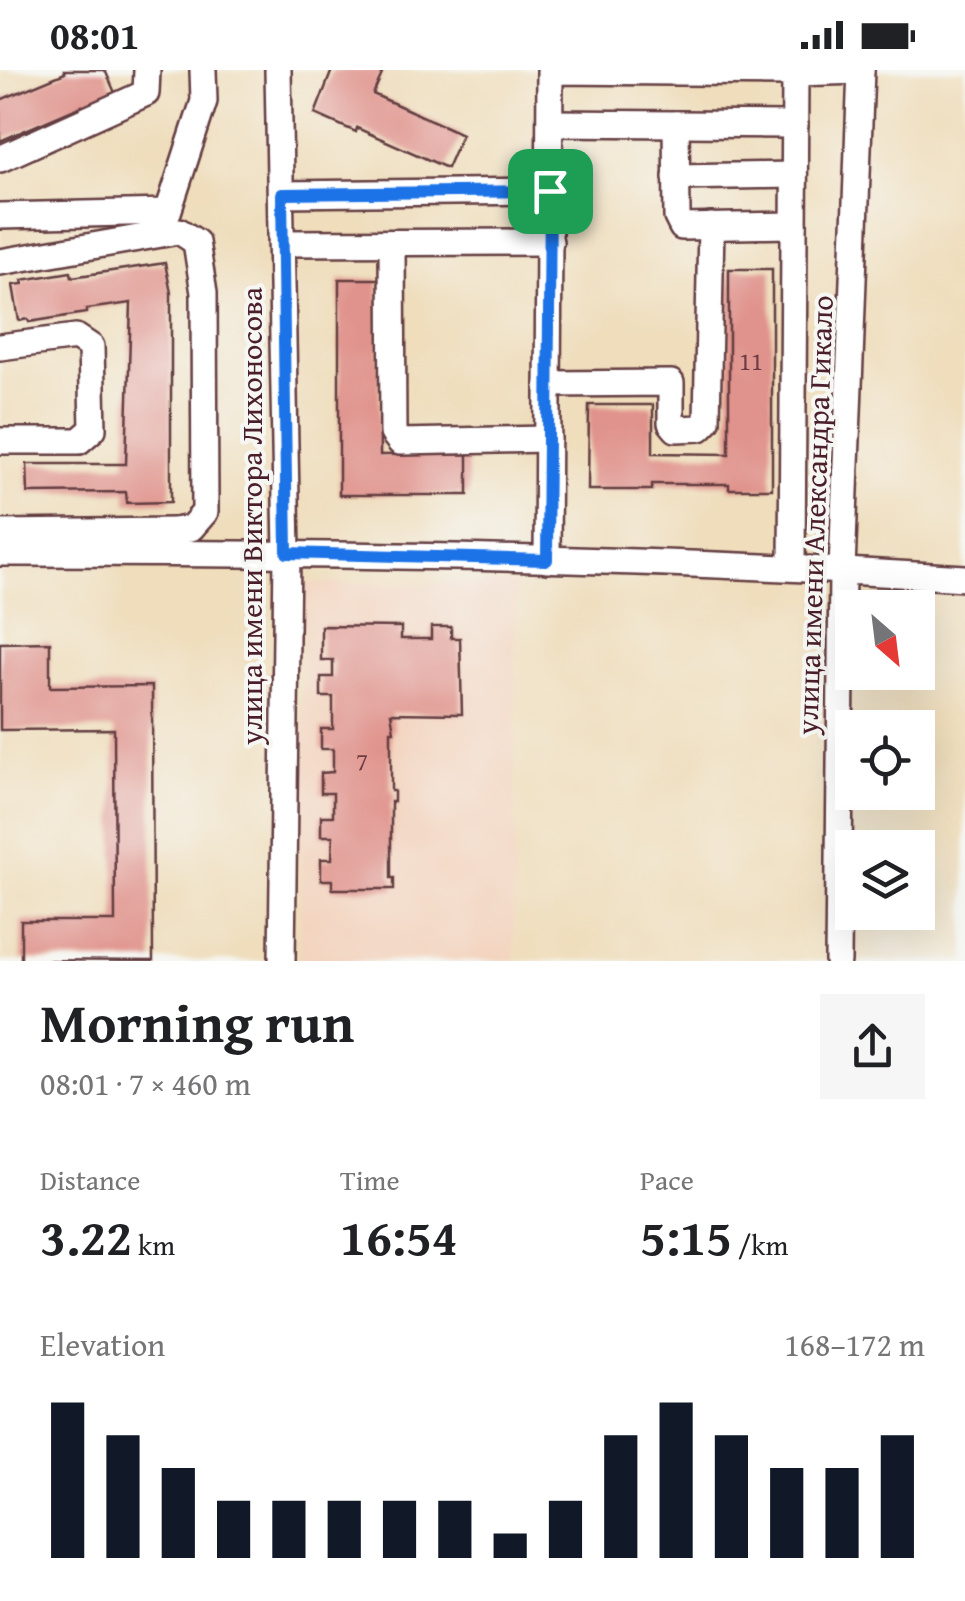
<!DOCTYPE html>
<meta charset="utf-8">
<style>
:root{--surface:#fff;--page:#f6f6f6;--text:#202124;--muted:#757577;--accent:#111827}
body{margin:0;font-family:"Gentium Book Plus",serif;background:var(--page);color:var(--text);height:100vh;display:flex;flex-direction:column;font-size:38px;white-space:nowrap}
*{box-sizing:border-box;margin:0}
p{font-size:32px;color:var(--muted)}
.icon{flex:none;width:55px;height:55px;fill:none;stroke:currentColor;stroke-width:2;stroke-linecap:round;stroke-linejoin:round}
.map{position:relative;height:891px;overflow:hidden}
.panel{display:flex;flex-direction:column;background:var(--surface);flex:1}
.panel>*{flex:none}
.needle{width:65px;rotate:152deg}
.controls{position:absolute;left:835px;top:520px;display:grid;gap:20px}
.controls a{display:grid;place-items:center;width:100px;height:100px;border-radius:0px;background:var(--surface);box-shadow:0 10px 40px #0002;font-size:50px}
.pin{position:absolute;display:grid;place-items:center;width:85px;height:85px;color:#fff;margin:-42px;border-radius:20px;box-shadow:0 5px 15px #0006}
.round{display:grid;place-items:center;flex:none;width:105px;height:105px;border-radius:0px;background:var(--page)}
.head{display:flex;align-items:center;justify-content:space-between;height:170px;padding:0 40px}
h1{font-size:55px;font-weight:800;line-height:75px}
.figures{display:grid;grid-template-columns:repeat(3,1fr);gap:15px;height:170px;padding:10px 40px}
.figures div{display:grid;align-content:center}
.figures b{font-size:50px;font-weight:800}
.figures small{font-size:28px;font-weight:400}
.figures p{font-size:28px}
.chart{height:280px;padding:20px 40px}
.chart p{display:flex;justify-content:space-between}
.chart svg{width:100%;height:180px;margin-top:10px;stroke:var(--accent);stroke-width:6}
.status{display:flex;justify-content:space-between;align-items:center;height:70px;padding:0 50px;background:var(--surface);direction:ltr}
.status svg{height:28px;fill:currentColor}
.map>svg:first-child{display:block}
.built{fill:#f3d4bf}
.building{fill:#e0938c}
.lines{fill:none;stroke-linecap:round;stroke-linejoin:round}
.minor-casing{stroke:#633c41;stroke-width:30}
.minor{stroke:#fff;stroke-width:25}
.route-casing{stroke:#fff;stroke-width:20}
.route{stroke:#1a73e8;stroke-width:12}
.labels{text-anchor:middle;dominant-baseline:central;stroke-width:8;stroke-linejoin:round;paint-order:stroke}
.number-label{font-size:25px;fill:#703c43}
.street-label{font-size:30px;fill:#4a1f2b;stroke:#f6f6f2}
</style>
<div class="status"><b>08:01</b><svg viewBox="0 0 49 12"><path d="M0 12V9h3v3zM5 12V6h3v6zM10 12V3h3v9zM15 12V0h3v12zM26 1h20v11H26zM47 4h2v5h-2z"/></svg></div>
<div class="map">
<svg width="965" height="891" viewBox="0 0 965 891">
<rect width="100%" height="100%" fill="#f6f6f2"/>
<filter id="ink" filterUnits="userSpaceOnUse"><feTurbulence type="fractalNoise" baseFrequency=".01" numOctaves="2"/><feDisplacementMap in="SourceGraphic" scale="20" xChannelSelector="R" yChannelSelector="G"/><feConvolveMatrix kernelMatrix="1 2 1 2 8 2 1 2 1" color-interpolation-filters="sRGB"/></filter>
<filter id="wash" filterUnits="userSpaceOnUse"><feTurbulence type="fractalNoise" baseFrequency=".0048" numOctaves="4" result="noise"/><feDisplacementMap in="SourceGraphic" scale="40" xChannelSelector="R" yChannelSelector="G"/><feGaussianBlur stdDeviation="2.25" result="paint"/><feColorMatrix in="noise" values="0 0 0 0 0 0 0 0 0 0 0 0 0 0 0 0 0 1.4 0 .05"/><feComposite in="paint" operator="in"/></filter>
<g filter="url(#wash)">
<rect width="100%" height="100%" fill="#efddbb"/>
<polygon class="built" points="303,513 516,514 514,891 300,891"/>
<g id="blocks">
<g class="building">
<polygon points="64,0 105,0 116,25 83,39 82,36 0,71 0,30 65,3"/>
<polygon points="332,0 379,0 382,4 373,24 462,64 447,98 357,58 356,62 315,44"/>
<polygon points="165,193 171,223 171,432 127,433 126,422 28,423 27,394 126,394 131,233 86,239 86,243 29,252 28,249 19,251 13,215 23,214 22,210 71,202 72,207"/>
<polygon points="729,199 772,199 772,419 729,419 729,414 652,414 652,420 588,420 589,335 653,335 653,383 729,384"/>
<polygon points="339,209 379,209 380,385 468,384 468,425 339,425"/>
<polygon points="321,556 401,557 401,569 431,569 431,557 451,557 451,568 460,568 462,644 391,643 394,661 391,661 391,721 394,721 394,732 391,732 391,808 394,808 394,819 332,819 332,810 321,810 321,789 332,789 333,766 321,766 321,746 333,746 333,723 321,723 321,703 333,702 333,679 321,679 321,659 333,659 333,627 321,627 321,607 333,607 333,590 321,590"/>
<polygon points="50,572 50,617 152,616 153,891 21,890 21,851 115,851 114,659 0,660 0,573"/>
</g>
</g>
</g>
<g filter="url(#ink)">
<use href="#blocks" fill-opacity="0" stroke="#633c41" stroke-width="2.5"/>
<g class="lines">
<defs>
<g id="minor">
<polyline points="278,0 287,483 282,891"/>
<polyline points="795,3 861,1"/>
<polyline points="550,53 795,55"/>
<polyline points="676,54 677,147 682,157 794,155"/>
<polyline points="0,89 146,23 147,0"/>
<polyline points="676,107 794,105"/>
<polyline points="282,124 550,121"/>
<polyline points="0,146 168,142 204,31 203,0"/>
<polyline points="282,173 550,172"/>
<polyline points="392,174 393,363 400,372 548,369"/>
<polyline points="0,192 179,161 196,172 204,223 205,442 191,458 175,461"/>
<polyline points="0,277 76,267 91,277 93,359 79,371 0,371"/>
<polyline points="548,314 671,313 671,353 676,359 700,358 707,351 711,156"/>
<polyline points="0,463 175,461 175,478"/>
<path d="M 0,483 C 322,483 644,487 965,508"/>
<polyline points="547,490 550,1 795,3 792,497"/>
<polyline points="838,891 842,500 861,0"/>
</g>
</defs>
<use href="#minor" class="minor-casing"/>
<use href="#minor" class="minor"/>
</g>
</g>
<g class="lines" filter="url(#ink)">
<defs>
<polygon id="route" points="550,121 547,490 287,483 282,124"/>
</defs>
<use href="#route" class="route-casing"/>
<use href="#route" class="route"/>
</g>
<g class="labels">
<g class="number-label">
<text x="751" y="291">11</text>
<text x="362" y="691">7</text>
</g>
<g class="street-label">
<text transform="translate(814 445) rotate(-88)">улица имени Александра Гикало</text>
<text transform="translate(251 446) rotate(-90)">улица имени Виктора Лихоносова</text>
</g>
</g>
</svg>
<div class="controls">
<a><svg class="needle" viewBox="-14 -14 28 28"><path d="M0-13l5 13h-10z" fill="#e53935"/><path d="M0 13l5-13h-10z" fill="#757577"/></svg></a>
<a><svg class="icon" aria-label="locate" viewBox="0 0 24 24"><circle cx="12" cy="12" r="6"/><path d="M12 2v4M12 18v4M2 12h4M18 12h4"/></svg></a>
<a><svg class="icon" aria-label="layers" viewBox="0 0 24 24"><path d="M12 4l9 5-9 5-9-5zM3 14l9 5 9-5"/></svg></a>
</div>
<div class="pin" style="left:550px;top:121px;background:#1e9e55"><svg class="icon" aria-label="arrive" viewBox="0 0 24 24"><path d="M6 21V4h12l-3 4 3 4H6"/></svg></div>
</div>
<section class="panel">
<div class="head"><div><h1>Morning run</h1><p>08:01 · 7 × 460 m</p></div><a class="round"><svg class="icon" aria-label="share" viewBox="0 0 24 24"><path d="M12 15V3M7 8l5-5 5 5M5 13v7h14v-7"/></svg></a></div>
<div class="figures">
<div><p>Distance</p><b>3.22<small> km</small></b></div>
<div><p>Time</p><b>16:54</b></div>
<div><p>Pace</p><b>5:15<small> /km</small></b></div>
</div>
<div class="chart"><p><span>Elevation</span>168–172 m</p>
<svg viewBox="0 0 160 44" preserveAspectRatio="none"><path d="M5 44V6M15 44V14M25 44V22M35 44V30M45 44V30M55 44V30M65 44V30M75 44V30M85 44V38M95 44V30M105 44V14M115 44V6M125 44V14M135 44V22M145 44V22M155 44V14"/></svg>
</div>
</section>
